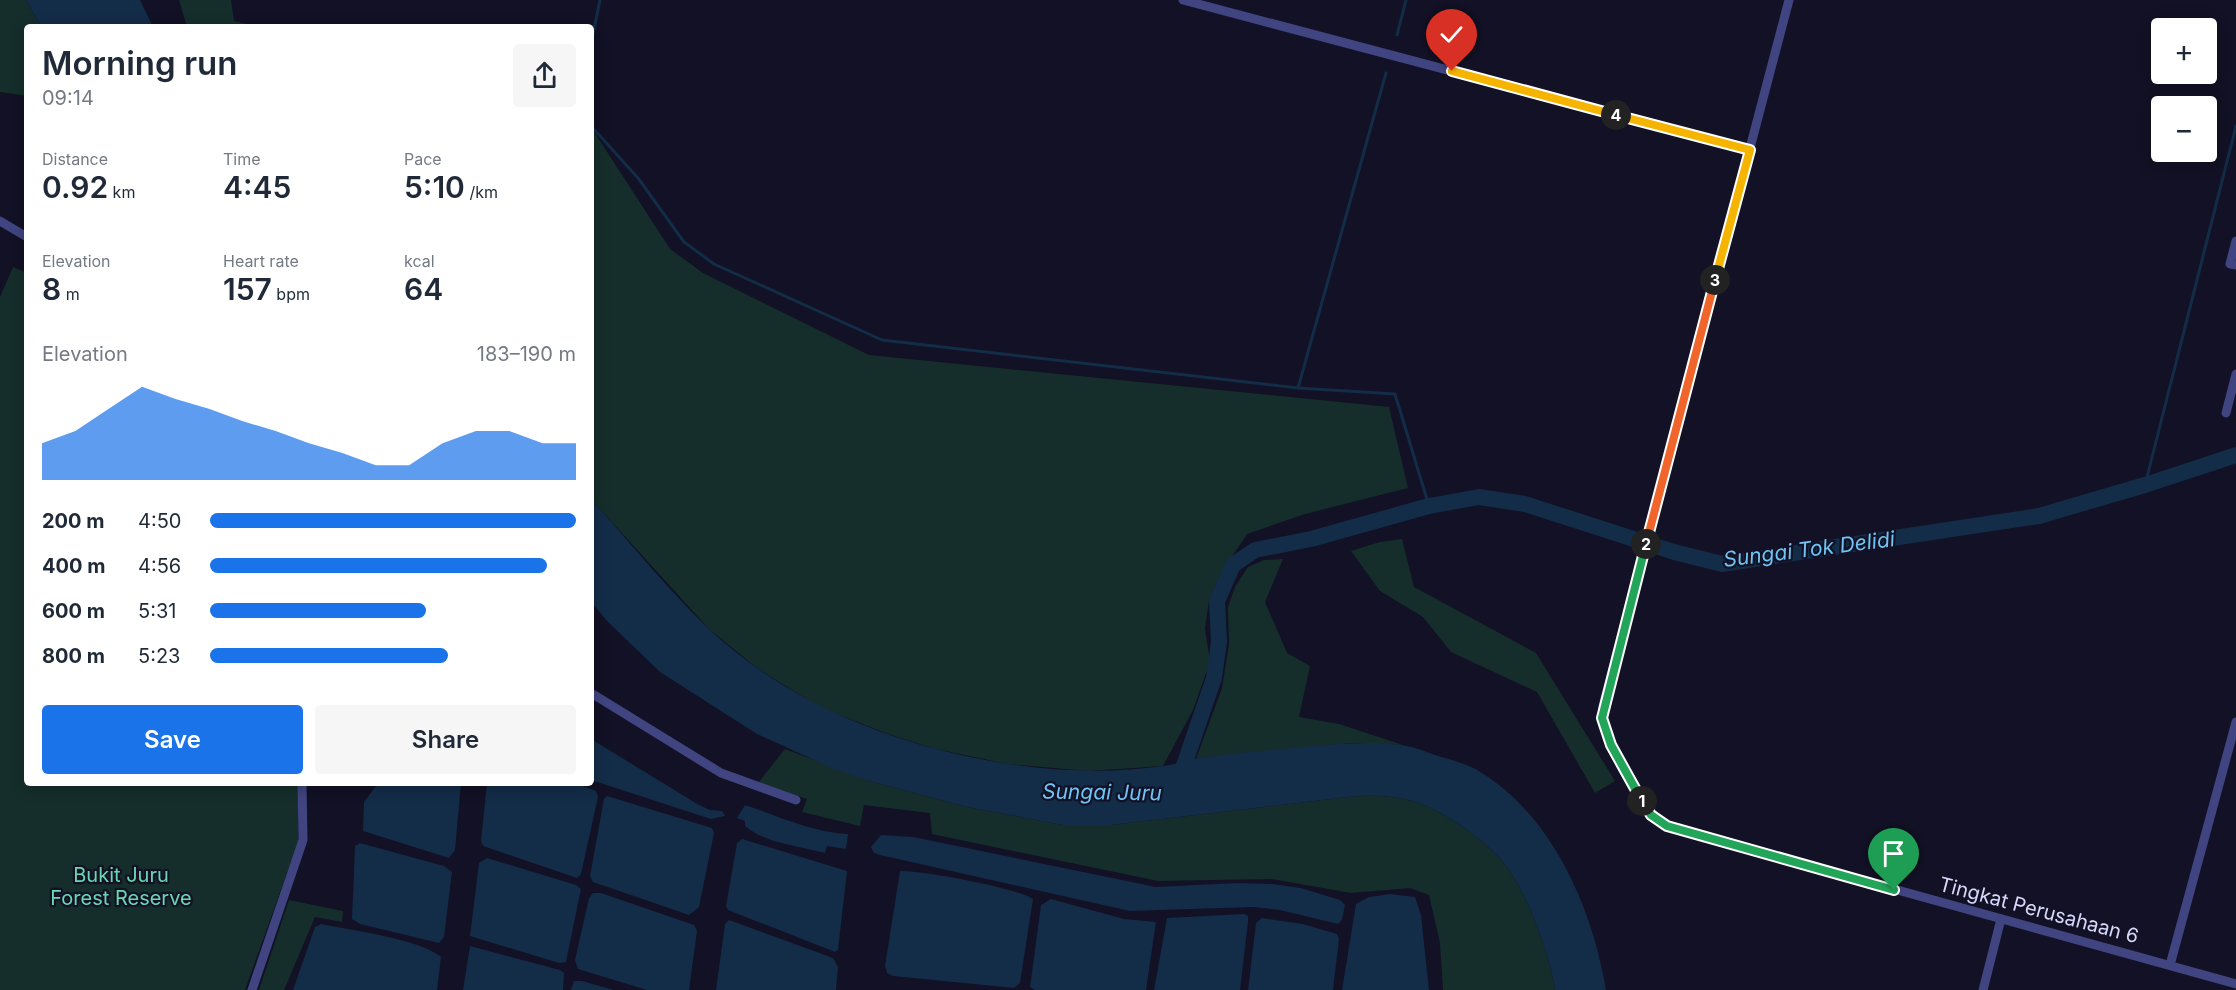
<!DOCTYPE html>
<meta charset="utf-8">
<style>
:root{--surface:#fff;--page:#f6f6f7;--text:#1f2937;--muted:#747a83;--accent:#1a73e8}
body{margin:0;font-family:Inter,sans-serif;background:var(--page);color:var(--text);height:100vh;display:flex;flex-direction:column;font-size:22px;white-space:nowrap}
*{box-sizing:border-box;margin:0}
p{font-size:20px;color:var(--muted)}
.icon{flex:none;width:33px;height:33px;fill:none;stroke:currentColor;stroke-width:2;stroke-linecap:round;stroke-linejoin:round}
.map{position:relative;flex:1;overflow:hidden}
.panel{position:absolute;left:24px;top:24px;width:570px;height:762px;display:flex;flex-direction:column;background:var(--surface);border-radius:6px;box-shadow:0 3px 15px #0003}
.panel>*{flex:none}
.tools{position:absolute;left:2151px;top:18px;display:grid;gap:12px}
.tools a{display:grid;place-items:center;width:66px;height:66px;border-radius:6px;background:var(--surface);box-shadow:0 3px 15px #0003;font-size:30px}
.pin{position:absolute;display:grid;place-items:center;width:51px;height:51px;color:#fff;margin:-62px -26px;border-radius:50% 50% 50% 0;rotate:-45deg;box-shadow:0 0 6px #0007}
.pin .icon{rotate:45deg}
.km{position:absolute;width:30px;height:30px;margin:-15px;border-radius:50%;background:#222;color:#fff;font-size:16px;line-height:30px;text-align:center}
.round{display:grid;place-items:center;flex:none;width:63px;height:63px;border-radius:6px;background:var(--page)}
.head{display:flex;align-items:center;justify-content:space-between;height:102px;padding:0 18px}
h1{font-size:33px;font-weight:600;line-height:45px}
.stats{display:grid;grid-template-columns:repeat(3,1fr);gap:9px;height:102px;padding:6px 18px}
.stats div{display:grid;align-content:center}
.stats b{font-size:30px;font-weight:600}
.stats small{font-size:16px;font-weight:400}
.stats p{font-size:16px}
.chart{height:168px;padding:12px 18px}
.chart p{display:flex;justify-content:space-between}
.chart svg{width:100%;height:108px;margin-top:6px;fill:var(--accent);opacity:.7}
.action{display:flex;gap:12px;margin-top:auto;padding:12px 18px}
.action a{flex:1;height:69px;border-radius:6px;background:var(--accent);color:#fff;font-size:24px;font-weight:600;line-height:69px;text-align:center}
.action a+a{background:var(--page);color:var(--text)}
ul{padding:0 18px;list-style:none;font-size:20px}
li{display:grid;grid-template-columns:96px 72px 1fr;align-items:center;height:45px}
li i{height:15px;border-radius:8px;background:var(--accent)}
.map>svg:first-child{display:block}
.green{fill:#152e2b}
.water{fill:#132c47}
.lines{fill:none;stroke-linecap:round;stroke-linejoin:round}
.stream{stroke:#132c47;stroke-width:3}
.river{stroke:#132c47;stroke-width:16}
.street{stroke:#404480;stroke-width:9}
.split-1-casing{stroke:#fff;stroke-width:12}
.split-2-casing{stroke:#fff;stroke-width:12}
.split-3-casing{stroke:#fff;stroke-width:12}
.split-4-casing{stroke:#fff;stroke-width:12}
.split-5-casing{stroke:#fff;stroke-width:12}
.split-1{stroke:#22a559;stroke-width:8}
.split-2{stroke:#22a559;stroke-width:8}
.split-3{stroke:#f0652b;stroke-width:8}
.split-4{stroke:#f5b400;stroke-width:8}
.split-5{stroke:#f5b400;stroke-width:8}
.labels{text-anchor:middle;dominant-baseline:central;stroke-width:4.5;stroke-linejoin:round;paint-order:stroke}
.park-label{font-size:20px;fill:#69d7b0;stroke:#121125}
.street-label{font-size:20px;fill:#d8d8fc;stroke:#121125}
.water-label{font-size:21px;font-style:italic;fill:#6fc4f3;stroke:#121125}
</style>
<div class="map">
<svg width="2236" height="990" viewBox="0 0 2236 990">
<rect width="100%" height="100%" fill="#121125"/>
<g class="green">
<polygon points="0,0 26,0 41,27 27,27 27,96 0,92"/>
<polygon points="179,0 231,0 234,21 259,27 187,27"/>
<polygon points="591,127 670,249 703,273 869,355 1389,407 1408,488 1305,514 1247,534 1220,575 1209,600 1205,629 1210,662 1193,710 1163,766 1089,771 1007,764 936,749 891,735 821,708 757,668 709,629 591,499"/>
<polygon points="13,267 27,273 27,783 298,783 298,842 245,990 0,990 0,297"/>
<polygon points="1402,539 1414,587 1536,653 1615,781 1595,793 1537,692 1451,652 1423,617 1380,591 1351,551 1380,542"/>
<polygon points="1283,559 1265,602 1287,653 1310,666 1299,717 1339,724 1403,745 1351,743 1196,759 1222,688 1229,644 1228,607 1235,587 1248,567 1264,560"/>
<path d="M 785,749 L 873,782 L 967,807 L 1063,825 L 1111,825 L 1348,797 C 1370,795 1390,795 1412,801 C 1440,808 1485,840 1503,862 C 1526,890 1550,954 1555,990 L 1443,990 L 1440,943 L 1429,895 L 1410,888 L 1351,893 L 1272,879 L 1158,881 L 932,834 L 930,813 L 864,805 L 860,826 L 802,812 L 807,799 L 758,783 Z"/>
<polygon points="289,900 343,911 342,922 315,917 284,990 259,990"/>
</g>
<g class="water">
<polygon points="26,0 140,0 153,27 41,27"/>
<path d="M 591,499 C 630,542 667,589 709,629 C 772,688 851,726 933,748 C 1006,768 1088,777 1163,766 C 1173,765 1183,761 1194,759 C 1222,754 1252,752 1281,749 C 1320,746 1360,740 1400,745 C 1412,746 1424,751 1435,755 C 1451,760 1469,764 1482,773 C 1553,817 1593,910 1606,990 L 1555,990 C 1550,954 1526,890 1503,862 C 1485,840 1440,808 1412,801 C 1390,795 1370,795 1348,797 L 1111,825 L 1063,825 L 967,807 L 873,782 L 834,769 L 757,734 L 660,672 L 606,620 L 591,601 Z"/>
<polygon points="591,739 699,805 710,810 722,811 725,816 711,819 591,780"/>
<polygon points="378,783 461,783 455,850 449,858 363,831 364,802"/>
<polygon points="487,783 575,783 596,791 598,797 581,874 577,878 483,846 481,841"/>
<polygon points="607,796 712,828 714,833 699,907 689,915 593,882 590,876 604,799"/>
<path d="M 745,805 C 779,816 811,832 848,834 L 846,849 L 827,846 L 825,853 C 800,846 764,843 745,826 L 745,821 L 737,818 Z"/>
<polygon points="881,835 913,837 1156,887 1237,883 1272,884 1301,888 1340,900 1345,905 1342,920 1338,924 1280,910 1253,907 1130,911 880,855 874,853 871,847"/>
<polygon points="742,839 847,871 838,950 835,952 728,910 726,906 737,843"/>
<polygon points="360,843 444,866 452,872 444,937 439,943 360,924 352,919 355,846"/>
<polygon points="487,858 576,885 581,889 566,962 559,963 470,936 479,863"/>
<path d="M 900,871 C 921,870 1017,888 1033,899 L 1020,983 L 1014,988 L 893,976 L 887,973 L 885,966 Z"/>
<polygon points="593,893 601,893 694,925 697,931 689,990 647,990 578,969 575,960 589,898"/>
<polygon points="1390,894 1415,897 1421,915 1429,990 1342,990 1356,904 1369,897"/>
<polygon points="1051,899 1124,919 1156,922 1146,990 1035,990 1030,987 1041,905"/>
<polygon points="1244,914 1248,916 1248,922 1240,990 1154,990 1167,918"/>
<polygon points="1262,918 1303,924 1337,934 1339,939 1333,990 1248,990 1256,923"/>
<polygon points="729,920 833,958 838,967 836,990 716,990 725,924"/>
<path d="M 321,924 C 350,930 420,939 441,957 L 437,990 L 293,990 L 315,927 Z"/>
<polygon points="470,946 560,970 564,973 563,990 463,990"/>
<polygon points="574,981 582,981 614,990 571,990"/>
</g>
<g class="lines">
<g class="stream">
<polyline points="1397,35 1406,0"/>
<polyline points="591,44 600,0"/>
<polyline points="591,126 638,178 684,242 714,264 882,340 1298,388 1395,394 1429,506"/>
<polyline points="1298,388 1386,73"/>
<polyline points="2145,485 2236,126"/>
</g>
<polyline class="river" points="1179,780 1214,678 1219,642 1217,601 1233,565 1255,550 1311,539 1429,506 1479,497 1525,504 1674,552 1722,564 2039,516 2145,485 2236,455"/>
<g class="street">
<polyline points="1183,0 1750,150"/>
<path d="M 1789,0 L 1603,706 C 1599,736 1641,811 1667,826 L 2236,984"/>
<polyline points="0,221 27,237"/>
<polyline points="2236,241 2230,264 2236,265"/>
<polyline points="2226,413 2236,374"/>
<polyline points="591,693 721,773 796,800"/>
<polyline points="2170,965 2236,722"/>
<polyline points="252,990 303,840 302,783"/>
<polyline points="1983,990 2001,919"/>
</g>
</g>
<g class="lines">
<defs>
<polyline id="split-1" points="1642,801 1651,815 1667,826 1894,890"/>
<polyline id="split-2" points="1642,801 1611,745 1602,718 1646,544"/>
<polyline id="split-3" points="1646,544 1715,280"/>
<polyline id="split-4" points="1616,115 1750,150 1715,280"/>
<polyline id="split-5" points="1452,71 1616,115"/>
</defs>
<use href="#split-1" class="split-1-casing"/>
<use href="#split-2" class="split-2-casing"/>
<use href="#split-3" class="split-3-casing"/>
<use href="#split-4" class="split-4-casing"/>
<use href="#split-5" class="split-5-casing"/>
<use href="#split-1" class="split-1"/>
<use href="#split-2" class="split-2"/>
<use href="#split-3" class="split-3"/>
<use href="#split-4" class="split-4"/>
<use href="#split-5" class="split-5"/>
</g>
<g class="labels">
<g class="park-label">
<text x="121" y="875">Bukit Juru<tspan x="121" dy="23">Forest Reserve</tspan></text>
</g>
<g class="street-label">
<text transform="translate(2039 910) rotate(15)">Tingkat Perusahaan 6</text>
</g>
<g class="water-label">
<text transform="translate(1809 549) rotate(-7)">Sungai Tok Delidi</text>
<text transform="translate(1102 792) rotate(1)">Sungai Juru</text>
</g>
</g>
</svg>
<div class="tools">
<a>+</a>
<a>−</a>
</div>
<div class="pin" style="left:1894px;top:890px;background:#1e9e55"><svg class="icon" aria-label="arrive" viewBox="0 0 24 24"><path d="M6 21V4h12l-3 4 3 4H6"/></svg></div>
<div class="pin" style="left:1452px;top:71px;background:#d93025"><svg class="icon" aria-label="check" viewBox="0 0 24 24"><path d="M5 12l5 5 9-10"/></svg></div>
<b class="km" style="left:1642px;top:801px">1</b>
<b class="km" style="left:1646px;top:544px">2</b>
<b class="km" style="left:1715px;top:280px">3</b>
<b class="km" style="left:1616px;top:115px">4</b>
<section class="panel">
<div class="head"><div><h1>Morning run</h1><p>09:14</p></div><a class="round"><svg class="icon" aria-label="share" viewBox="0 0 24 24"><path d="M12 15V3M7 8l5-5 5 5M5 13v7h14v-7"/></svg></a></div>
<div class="stats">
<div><p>Distance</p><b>0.92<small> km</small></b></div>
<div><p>Time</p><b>4:45</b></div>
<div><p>Pace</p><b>5:10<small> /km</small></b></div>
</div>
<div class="stats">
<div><p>Elevation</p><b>8<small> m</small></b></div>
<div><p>Heart rate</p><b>157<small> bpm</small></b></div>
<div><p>kcal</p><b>64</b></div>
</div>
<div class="chart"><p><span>Elevation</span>183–190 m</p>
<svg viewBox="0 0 160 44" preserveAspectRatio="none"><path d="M0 44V29L10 24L20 15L30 6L40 11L50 15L60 20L70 24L80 29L90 33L100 38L110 38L120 29L130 24L140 24L150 29L160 29V44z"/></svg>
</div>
<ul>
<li><b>200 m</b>4:50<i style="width:100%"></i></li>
<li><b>400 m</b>4:56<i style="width:92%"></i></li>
<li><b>600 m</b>5:31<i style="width:59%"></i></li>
<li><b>800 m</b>5:23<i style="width:65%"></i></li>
</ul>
<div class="action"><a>Save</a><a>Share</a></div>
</section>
</div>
